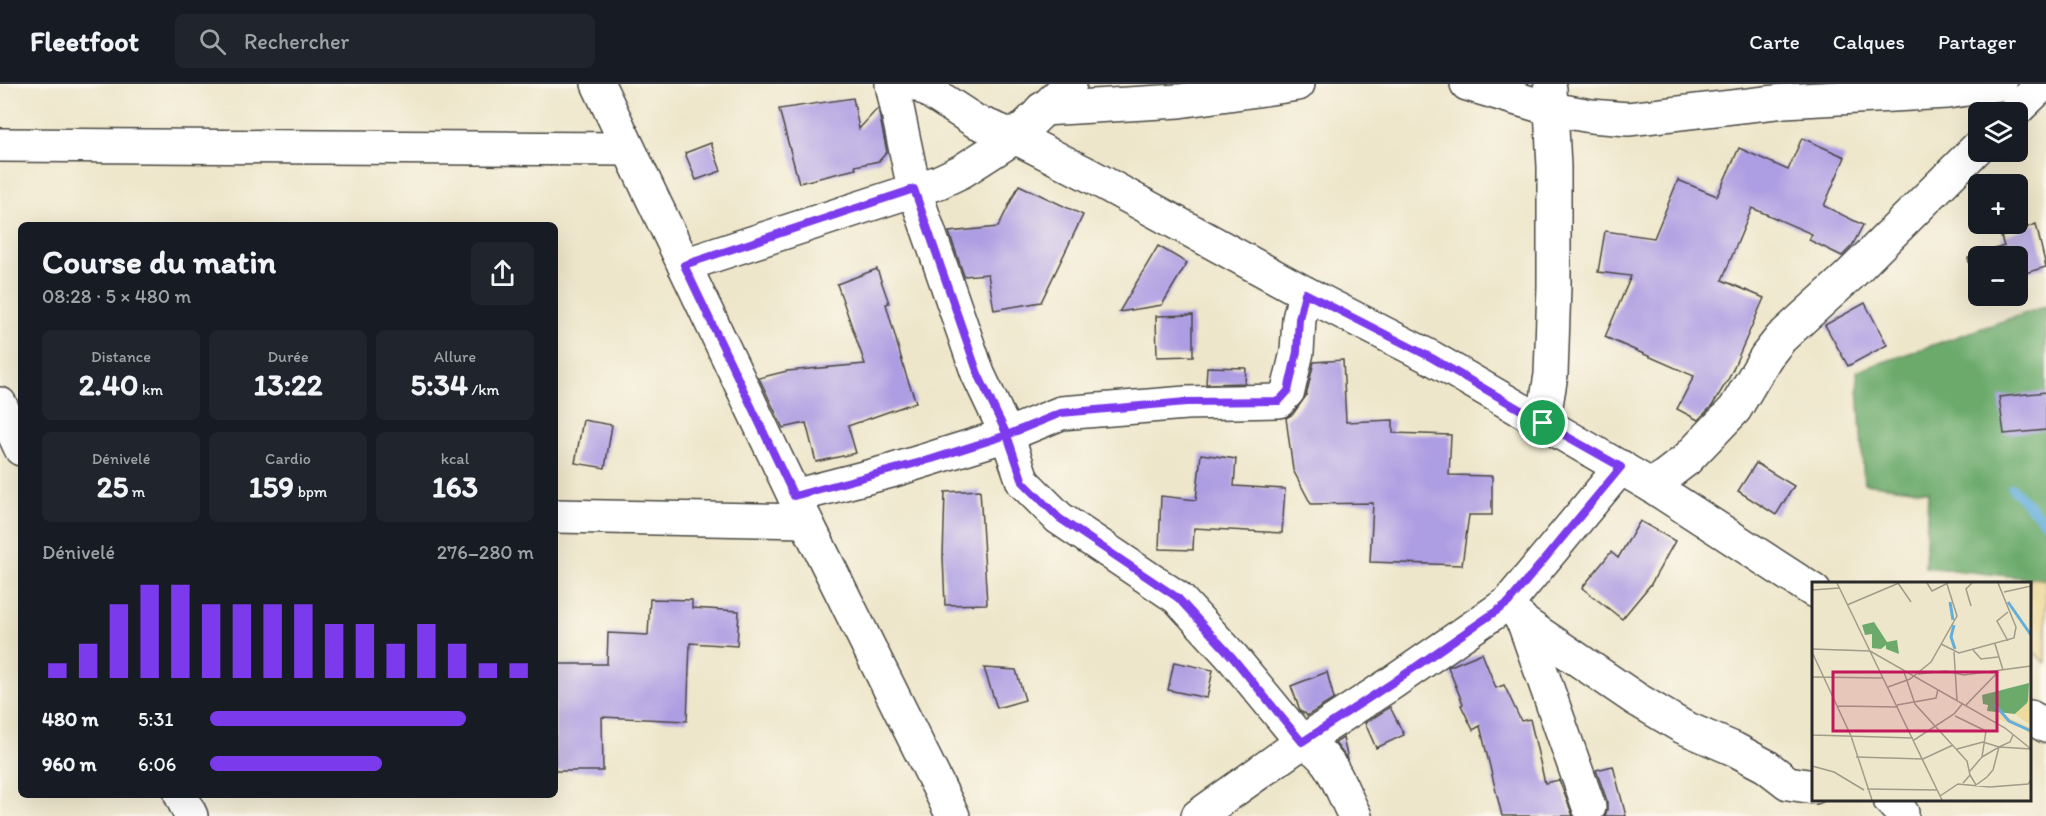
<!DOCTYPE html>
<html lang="fr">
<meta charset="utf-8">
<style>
:root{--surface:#171b24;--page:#20242c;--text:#f1f3f6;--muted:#9ea1a6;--line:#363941;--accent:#7c3aed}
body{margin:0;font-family:Itim,sans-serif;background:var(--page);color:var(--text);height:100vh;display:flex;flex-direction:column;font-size:22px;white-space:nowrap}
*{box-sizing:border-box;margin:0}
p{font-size:20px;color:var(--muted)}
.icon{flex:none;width:33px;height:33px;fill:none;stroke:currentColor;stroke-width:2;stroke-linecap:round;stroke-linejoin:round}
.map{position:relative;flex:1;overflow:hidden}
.sheet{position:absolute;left:18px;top:138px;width:540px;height:576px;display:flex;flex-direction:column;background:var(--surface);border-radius:9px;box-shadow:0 6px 24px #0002}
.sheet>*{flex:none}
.tools{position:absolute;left:1968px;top:18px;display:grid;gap:12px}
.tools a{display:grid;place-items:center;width:60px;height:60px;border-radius:9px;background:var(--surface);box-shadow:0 6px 24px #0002;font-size:30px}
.pin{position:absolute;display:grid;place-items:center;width:51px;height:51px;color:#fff;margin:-26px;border:3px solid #fff;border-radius:50%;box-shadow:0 2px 6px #0007}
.round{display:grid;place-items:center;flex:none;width:63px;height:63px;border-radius:9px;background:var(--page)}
.summary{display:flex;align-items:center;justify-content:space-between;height:102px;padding:0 24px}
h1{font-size:33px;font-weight:800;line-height:45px}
.metrics{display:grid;grid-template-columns:repeat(3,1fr);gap:9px;height:102px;padding:6px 24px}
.metrics div{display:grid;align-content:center;border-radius:9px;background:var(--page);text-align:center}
.metrics b{font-size:30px;font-weight:800}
.metrics small{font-size:16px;font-weight:400}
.metrics p{font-size:16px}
.chart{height:168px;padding:12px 24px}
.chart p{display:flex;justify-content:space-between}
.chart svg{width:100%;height:108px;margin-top:6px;stroke:var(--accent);stroke-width:6}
ul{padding:0 24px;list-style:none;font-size:20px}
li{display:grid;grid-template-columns:96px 72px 1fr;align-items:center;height:45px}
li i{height:15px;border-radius:8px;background:var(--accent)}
header{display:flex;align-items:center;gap:36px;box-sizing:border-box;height:84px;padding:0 30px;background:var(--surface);border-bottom:2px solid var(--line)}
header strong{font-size:28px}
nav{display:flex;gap:33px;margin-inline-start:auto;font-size:21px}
.search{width:420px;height:54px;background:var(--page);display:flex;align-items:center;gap:15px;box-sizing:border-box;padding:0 21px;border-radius:9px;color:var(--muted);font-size:22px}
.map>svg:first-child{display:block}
.forest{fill:#6caa6c;stroke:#4c6a4c;stroke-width:1.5}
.sand{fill:#eeda9e;stroke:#8c8264;stroke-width:1.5}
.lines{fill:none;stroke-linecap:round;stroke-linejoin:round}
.stream{stroke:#63aedb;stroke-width:10}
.building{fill:#ad9de2}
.minor-casing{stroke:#484743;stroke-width:36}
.minor{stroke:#fff;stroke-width:33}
.route-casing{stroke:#fff;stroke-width:12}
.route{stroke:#7c3aed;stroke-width:8}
.inset-river{fill:none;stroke:#63aedb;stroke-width:3}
.inset-road{fill:none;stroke:#a09b8a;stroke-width:1.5}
.view{fill:#c2185b;fill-opacity:0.15;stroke:#c2185b;stroke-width:3}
.inset-edge{fill:none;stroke:#2b2b2b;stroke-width:3}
</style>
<header>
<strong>Fleetfoot</strong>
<div class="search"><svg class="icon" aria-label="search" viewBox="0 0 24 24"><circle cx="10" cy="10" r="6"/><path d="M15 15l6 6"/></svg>Rechercher</div>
<nav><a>Carte</a><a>Calques</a><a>Partager</a></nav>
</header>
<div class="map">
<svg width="2046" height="732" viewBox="0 0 2046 732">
<rect width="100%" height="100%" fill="#fbf7ec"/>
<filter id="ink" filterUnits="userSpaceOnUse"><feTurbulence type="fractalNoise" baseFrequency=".0167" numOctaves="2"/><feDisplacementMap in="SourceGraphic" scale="12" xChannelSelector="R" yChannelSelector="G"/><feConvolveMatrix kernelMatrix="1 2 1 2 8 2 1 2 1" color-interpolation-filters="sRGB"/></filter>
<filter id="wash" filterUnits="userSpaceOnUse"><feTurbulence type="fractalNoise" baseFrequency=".008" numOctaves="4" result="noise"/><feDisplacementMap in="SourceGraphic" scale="24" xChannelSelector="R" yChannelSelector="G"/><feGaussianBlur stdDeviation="1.35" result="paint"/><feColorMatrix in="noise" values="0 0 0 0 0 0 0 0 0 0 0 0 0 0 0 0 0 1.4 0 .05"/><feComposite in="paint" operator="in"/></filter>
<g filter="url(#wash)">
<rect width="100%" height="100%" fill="#eee6ca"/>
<polygon class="forest" points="2046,222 2046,496 1925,483 1928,407 1864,399 1857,287"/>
<polygon class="sand" points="2031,494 2046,496 2046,579 2030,565 2029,499"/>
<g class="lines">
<polyline class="stream" points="2012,404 2046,439"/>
</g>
<g id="blocks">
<g class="building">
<polygon points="853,14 859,45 878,24 887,68 879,77 855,82 856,85 799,99 779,25"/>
<polygon points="1802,54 1845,73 1824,122 1863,141 1852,162 1842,172 1809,156 1812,150 1752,124 1722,196 1764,214 1729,294 1712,322 1698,336 1677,325 1694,292 1605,253 1631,192 1598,188 1605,147 1654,154 1678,96 1717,112 1739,64 1788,86"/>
<polygon points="711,59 721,87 696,96 685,69"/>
<polygon points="1019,101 1083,131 1041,218 994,226 988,190 964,192 949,148 998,143"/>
<polygon points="2036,140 2046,183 2018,191 2018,172 1978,172 1978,201 1975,202 1968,174 2004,162 2001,153"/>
<polygon points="1158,162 1187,179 1162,221 1119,228"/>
<polygon points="877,185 889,219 886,220 906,291 916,318 848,342 856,369 816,378 806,339 783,344 759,294 787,287 865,280 837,200"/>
<polygon points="1865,219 1887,261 1848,282 1825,241"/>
<polygon points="1193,231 1193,272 1157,273 1156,232"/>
<polygon points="1343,276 1346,338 1393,336 1393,349 1451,351 1449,391 1492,392 1492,431 1469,431 1462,481 1370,478 1373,419 1311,420 1293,386 1286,334 1293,330 1306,312 1314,278"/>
<polygon points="1207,283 1246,284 1245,299 1206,300"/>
<polygon points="2046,308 2046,346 2004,350 1999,313"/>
<polygon points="583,336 612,341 605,384 575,379"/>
<polygon points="1201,370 1236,375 1234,402 1285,405 1282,449 1194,444 1193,466 1159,465 1161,412 1196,416"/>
<polygon points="1756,379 1794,402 1776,431 1738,407"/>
<polygon points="980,406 987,520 945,521 943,473 945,408"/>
<polygon points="1640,437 1675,457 1651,500 1622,535 1582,504 1611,468 1618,474"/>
<polygon points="650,515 692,516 692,524 739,527 737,562 690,559 687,637 602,633 603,687 555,687 555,580 607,580 608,549 648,551"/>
<polygon points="1482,569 1496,604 1504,601 1521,637 1530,635 1545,699 1559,696 1573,732 1502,732 1480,642 1473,646 1461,621 1463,620 1448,583"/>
<polygon points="1174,578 1213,586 1207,614 1168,606"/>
<polygon points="984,584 1016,586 1025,616 997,624"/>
<polygon points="1327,588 1334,615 1307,632 1305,629 1303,629 1300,626 1291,602"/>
<polygon points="1390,623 1404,651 1376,664 1365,639"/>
<polygon points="1343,654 1348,676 1335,659"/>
<polygon points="1613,682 1626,732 1605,732 1607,726 1607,717 1596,686"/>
</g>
</g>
</g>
<g filter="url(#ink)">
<use href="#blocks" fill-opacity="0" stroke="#484743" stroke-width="1.5"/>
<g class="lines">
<defs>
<g id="minor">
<polyline points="598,0 806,437 953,732"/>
<path d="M 892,0 L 914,105 L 978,290 L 1007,351 L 1023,398 L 1059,434 L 1178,514 L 1233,574 L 1302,658 C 1333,671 1340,705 1355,732"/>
<polyline points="918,0 975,37 1015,53 1089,91 1305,209 1432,274 1652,402 1814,507"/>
<polyline points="1467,0 1551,25 1591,32 1628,35 1784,17 1947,8 2000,0"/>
<polyline points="1042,25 1179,17 1298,0"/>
<polyline points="2014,28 2043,0"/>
<polyline points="0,61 628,65"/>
<polyline points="684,181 939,98 962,87 1015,53 1070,0"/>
<polyline points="0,320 21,365"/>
<polyline points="1543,339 1551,291 1554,202 1554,83 1550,5"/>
<polyline points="1652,402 1686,376 1735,325 1766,273 1781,254 1849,192 1978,63"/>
<polyline points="794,412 891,387 1007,351 1061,329 1186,319 1279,317 1288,307 1297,268 1299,235 1305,209"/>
<polyline points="555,432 806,437"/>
<polyline points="1521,535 1524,539 1589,723"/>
<polyline points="1524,539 1636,615 1683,643 1734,665 1766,682 1788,699 1814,703"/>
<polyline points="2030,633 2046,642"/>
<polyline points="181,711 191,732"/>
<polyline points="1890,716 1902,729 1902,732"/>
<polyline points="1198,732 1302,658 1392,599 1508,519 1621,383"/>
</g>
</defs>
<use href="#minor" class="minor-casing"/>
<use href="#minor" class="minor"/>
</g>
</g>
<g class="lines" filter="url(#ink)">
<defs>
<polyline id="route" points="1543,339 1432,274 1305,209 1299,235 1297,268 1288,307 1279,317 1186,318 1061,329 1007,351 932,375 794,412 684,181 914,105 978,290 1007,351 1023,398 1059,434 1178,514 1233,574 1302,658 1392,599 1508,519 1621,383 1543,339"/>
</defs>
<use href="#route" class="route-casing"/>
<use href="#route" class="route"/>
</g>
<g transform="translate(1812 498)">
<rect width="219" height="219" fill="#eee6ca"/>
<path d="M 62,40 L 75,60 L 85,58 L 87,72 L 74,67 L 74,63 L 69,67 L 60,66 L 60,52 L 53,53 L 50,43 ZM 217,101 L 216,121 L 203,132 L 175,129 L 176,123 L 171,122 L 170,113 Z" fill="#6caa6c"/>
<path d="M 219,110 L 219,141 L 215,141 L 203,132 L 215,121 ZM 184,130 L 219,146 L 219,153 L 209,145 L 186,137 Z" fill="#eeda9e"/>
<path class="inset-river" d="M 138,20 L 141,38M 196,20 L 219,53M 142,43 L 139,55 L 143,67M 183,123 L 197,139 L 219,149"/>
<path class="inset-road" d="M 25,1 L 130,218M 86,1 L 99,20M 115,1 L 120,9 L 136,1M 0,8 L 27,6M 192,10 L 219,4M 35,23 L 87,1M 159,24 L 154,7 L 160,1M 196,30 L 185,39 L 196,59M 129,62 L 147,71 L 202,56 L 204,45 L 186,1M 183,62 L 191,88M 0,67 L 58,69 L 193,146 L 219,167M 161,68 L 169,77 L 186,75M 0,70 L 39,154 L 60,218M 142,70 L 145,118M 92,90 L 103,122 L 155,179 L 158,193 L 151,201M 106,92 L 134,89 L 152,93 L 219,84M 0,95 L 71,96M 76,105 L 98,97 L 119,80 L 145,34 L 135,2M 85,123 L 124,116 L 126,107M 154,123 L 186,90M 25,124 L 86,125M 0,128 L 0,153M 143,134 L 174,149 L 170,175 L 158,189M 0,153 L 101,156M 102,158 L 142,132 L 151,121M 187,165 L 219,167M 145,167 L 171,160 L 187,165 L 198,160 L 201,153M 44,175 L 111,177 L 141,163M 0,184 L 22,190 L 52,208M 158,193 L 164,203 L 175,195 L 181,188 L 187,165 L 170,175M 55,207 L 125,208M 128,214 L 146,202 L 178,205 L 216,202 L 219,198"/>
<path class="view" d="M 21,90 L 185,90 L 185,149 L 21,149 Z"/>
<rect width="219" height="219" class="inset-edge"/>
</g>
</svg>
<div class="tools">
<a><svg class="icon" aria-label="layers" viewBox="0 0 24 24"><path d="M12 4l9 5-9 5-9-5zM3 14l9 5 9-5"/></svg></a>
<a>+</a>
<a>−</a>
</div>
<div class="pin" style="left:1543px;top:339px;background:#1e9e55"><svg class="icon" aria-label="arrive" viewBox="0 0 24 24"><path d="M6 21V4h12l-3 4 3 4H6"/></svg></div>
<section class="sheet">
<div class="summary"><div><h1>Course du matin</h1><p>08:28 · 5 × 480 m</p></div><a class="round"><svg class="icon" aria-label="share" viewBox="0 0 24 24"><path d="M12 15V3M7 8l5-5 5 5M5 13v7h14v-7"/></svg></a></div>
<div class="metrics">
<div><p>Distance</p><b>2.40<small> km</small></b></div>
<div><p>Durée</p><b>13:22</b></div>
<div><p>Allure</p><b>5:34<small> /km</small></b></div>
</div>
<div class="metrics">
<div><p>Dénivelé</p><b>25<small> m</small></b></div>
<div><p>Cardio</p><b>159<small> bpm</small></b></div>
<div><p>kcal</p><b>163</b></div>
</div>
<div class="chart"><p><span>Dénivelé</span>276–280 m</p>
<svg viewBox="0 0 160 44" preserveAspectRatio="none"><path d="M5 44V38M15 44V30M25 44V14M35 44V6M45 44V6M55 44V14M65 44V14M75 44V14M85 44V14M95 44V22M105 44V22M115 44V30M125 44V22M135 44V30M145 44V38M155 44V38"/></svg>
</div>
<ul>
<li><b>480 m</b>5:31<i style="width:79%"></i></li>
<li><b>960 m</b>6:06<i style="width:53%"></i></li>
</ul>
</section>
</div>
